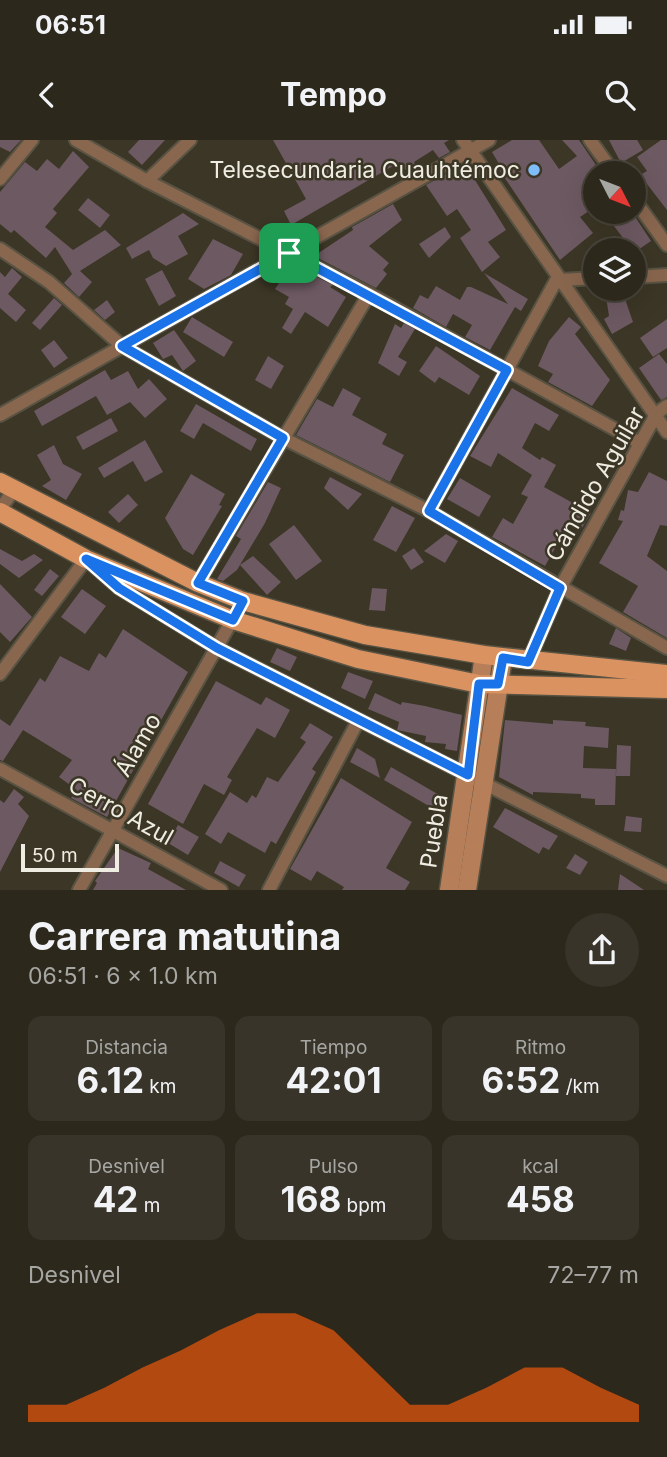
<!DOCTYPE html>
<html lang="es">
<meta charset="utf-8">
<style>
:root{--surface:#2c281c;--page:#383429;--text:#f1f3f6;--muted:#a6a6a3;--line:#48443b;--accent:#ea580c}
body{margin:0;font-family:Inter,sans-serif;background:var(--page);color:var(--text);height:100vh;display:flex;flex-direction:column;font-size:26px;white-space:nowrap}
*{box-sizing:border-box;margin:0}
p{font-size:23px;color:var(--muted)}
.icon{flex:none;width:38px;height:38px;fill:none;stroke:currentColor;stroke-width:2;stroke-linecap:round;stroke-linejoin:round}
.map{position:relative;height:750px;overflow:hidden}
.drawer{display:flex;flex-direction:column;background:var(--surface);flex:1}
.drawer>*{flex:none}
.needle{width:46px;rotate:132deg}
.controls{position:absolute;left:583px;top:21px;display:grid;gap:14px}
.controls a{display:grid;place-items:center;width:63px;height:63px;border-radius:50%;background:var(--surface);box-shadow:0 7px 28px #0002,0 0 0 2px var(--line);font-size:35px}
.scale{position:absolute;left:21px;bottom:18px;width:98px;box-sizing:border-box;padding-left:7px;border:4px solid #efece2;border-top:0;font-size:19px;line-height:24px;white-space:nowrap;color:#efece2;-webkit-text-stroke:5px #3b3625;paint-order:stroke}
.pin{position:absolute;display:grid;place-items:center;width:60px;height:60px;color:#fff;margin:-30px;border-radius:14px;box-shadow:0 4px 10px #0006}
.round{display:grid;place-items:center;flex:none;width:74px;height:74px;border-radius:37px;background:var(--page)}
.headline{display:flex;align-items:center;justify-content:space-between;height:119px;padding:0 28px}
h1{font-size:38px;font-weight:700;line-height:52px}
.figures{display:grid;grid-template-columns:repeat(3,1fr);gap:10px;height:119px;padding:7px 28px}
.figures div{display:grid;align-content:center;border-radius:14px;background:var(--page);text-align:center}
.figures b{font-size:35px;font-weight:700}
.figures small{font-size:19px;font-weight:400}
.figures p{font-size:19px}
.chart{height:196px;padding:14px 28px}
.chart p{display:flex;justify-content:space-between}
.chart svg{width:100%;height:126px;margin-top:7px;fill:var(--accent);opacity:.7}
.status{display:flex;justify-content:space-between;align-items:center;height:49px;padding:0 35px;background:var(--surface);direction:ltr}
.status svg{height:19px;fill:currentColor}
header{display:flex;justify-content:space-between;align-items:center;height:91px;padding:0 28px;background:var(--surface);font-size:32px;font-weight:700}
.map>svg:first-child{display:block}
.building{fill:#6d5962}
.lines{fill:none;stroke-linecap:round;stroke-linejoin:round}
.street-casing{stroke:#585343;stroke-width:16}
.secondary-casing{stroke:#585343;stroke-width:21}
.primary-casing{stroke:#585343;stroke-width:21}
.street{stroke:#89664e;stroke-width:12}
.secondary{stroke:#b77f59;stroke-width:18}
.primary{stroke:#db9261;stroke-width:18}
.route-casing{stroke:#fff;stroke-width:14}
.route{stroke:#1a73e8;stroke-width:9}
.poi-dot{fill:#7ebdf9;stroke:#3b3625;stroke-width:2.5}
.labels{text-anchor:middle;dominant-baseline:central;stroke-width:5;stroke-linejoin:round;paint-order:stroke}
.poi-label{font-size:23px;fill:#efece2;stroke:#3b3625;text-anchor:end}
.street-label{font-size:23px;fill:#efece2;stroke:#3b3625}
</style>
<div class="status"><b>06:51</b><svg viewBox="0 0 49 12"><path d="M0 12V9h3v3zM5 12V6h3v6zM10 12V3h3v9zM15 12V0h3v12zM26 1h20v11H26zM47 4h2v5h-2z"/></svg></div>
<header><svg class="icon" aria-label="back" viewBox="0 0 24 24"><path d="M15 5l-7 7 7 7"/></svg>Tempo<svg class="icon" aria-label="search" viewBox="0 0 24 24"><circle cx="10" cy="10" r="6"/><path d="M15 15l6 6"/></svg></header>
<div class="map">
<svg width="667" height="750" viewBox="0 0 667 750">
<rect width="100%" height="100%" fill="#3b3625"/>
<g class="building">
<polygon points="0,0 21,0 10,12 0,7"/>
<polygon points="139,0 165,0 142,25 128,12"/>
<polygon points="273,0 449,0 444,3 450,12 439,18 433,10 414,22 417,26 408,33 400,22 291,85 284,71 306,59"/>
<polygon points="512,0 539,0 559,29 577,16 562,0 579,0 598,28 587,36 595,48 595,67 580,77 593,93 560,120 500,31 502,29 492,12"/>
<polygon points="609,0 637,0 643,10 621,23"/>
<polygon points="661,0 667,0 667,70 640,35 647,31 637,17"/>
<polygon points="73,11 89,27 53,69 57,73 45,87 73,110 105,90 121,105 80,131 92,142 79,157 64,143 72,134 55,107 46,118 14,90 11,93 0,84 0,52 25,22 37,31 47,19 59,29"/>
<polygon points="465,24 506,90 488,102 500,117 482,132 460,98 471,90 457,69 447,76 426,45"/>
<polygon points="88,58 110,75 100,88 78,70"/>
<polygon points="393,64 402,80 369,106 389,123 383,130 387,134 376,148 314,116 353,90 352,87"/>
<polygon points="625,72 632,72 651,101 638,110 604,110 623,98 611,82"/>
<polygon points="183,73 199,84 178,96 188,114 166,126 153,118 149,110 132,119 126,108"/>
<polygon points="445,87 451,97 429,118 419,104"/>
<polygon points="213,99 243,114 231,135 204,149 188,139"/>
<polygon points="290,124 333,145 330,147 346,157 328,187 305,172 291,194 282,188 293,169 285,164 289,157 275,149 279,143 271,138"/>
<polygon points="12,128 22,137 8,154 26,170 16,182 0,168 0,132 5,137"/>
<polygon points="162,130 176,156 159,166 145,139"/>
<polygon points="484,133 528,159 521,171 515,167 490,210 465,197 472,185 453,174 446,187 413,168 420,155 428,159 436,146 460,160 467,147 471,147 508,164"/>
<polygon points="623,153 633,182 612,194 604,179 609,176 606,157"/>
<polygon points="54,158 62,165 40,190 32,183"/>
<polygon points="107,160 115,172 105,180 94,170"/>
<polygon points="192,177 233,202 224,217 183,192"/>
<polygon points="569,177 581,187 575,194 610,240 592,266 548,242 553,234 538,226 549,201"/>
<polygon points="667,179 667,208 653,217 640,198"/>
<polygon points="404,183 415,189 398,217 407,222 399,236 378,223 395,184 401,188"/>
<polygon points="174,190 196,221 183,231 172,215 163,219 153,203"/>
<polygon points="54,200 68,218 54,228 41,210"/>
<polygon points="436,206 480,236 469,255 439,237 435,243 419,231"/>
<polygon points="659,214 667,224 667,257 661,260 639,228"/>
<polygon points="268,216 284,226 271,249 255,240"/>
<polygon points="105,230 111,240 128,231 138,249 149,239 167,259 145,278 130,262 107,275 96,256 42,286 34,271"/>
<polygon points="343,248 361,258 352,275 387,294 382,304 404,315 390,342 296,295 317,259 333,267"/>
<polygon points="512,248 559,275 549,291 535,283 522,308 540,320 542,317 556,325 544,347 591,373 582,388 570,382 545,426 492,397 503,378 513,384 528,357 521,354 532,335 498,313 491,327 470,316"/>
<polygon points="196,264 257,299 251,311 203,283 194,299 180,291"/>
<polygon points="111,278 118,291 83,310 76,297"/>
<polygon points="145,300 163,332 145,342 133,321 104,338 98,328"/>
<polygon points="54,305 63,324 82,334 66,360 42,346 51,340 37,315"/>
<polygon points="649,332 667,341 667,386 660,385 647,416 667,431 667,498 623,472 638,446 599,423 623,381 618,380 621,370 624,371 628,350 638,352"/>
<polygon points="191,334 225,354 219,365 222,366 193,415 183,409 165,378"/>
<polygon points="330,337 362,354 348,370 324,348"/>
<polygon points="460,338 491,356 479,377 447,359"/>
<polygon points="268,342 281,348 265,383 237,430 223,441 217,439 241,399 236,396"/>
<polygon points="128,354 138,365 119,383 108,372"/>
<polygon points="392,366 415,378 396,412 373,400"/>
<polygon points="294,385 322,421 296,440 269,404"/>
<polygon points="446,394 458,401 445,423 424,411"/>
<polygon points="414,408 424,422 411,430 402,416"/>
<polygon points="0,409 22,421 34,414 43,420 19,438 0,424"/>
<polygon points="253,416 281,442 267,455 240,425"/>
<polygon points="50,429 59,436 42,456 34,450"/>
<polygon points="0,444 32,477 10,502 0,492"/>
<polygon points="372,448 387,449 385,471 369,470"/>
<polygon points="82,449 106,466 85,494 61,477"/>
<polygon points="616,488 631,498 626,511 609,504"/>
<polygon points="123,489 188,532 107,677 71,658 77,650 59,637 72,620 23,590 3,621 0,620 0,579 10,586 40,538 45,542 60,516 89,531 99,513 106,518"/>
<polygon points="277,508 297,517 290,531 270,522"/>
<polygon points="348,532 373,541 365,559 341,548"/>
<polygon points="216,541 261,565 266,557 290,570 275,598 257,588 227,637 232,640 224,655 204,644 183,684 148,664"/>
<polygon points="375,553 401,565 402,562 425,566 462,575 457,611 445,609 446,604 425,602 426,596 397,590 399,582 368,569"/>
<polygon points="505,580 553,584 553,580 586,582 585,586 609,588 608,608 584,606 583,628 616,629 615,665 595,665 595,659 581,658 581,654 533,652 533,655 499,637"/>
<polygon points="310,583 333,597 312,629 316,632 276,704 271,701 265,713 228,692 221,704 205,694 230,652 247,663 252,655 256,658 267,637 278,642 306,602 300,598"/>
<polygon points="617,605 631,606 630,636 616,636"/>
<polygon points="357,608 375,619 380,638 350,622"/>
<polygon points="391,627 441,656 434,669 384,640"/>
<polygon points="341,638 412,682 386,728 410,742 405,750 342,750 344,747 317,731 311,741 290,729"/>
<polygon points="14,649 24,657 18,664 29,676 0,732 0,660 4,663"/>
<polygon points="505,668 558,696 549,710 543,707 539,714 493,687"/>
<polygon points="626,676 642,678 641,692 624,691"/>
<polygon points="178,685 199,697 188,715 168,703"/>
<polygon points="118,708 151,723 148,729 186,750 93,750 97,743 95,741"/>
<polygon points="575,714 588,722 580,735 566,728"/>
<polygon points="220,721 246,735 239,747 214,733"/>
<polygon points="620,734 644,750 618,750"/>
</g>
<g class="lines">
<defs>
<g id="street">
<polyline points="76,0 147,41 369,154 640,303"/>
<polyline points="463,0 667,292"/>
<polyline points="590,0 614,33"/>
<polyline points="0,39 32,0"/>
<polyline points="147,41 190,0"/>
<polyline points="634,59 667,105"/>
<polyline points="0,109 49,142 122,206 283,298 429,371 667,508"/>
<polyline points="634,137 667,135"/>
<polyline points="561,140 595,138"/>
<polyline points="0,275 489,0"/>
<polyline points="0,369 14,350"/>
<polyline points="429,371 558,137"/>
<polyline points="198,443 369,154"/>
<polyline points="528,522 560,448 657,273 667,266"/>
<polyline points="0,534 86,419 119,448 217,508 667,736"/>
<polyline points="0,629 221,750"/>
<polyline points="79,750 243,461"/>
<polyline points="269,750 358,581"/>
</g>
<g id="secondary">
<polyline points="449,750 484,515"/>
<polyline points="467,750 503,518"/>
</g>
<g id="primary">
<polyline points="0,342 198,443 243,461 365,495 484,515 667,534"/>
<polyline points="0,372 86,419 233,480 358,519 479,544 667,549"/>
</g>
</defs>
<use href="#street" class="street-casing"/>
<use href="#secondary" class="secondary-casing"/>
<use href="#primary" class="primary-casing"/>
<use href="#street" class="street"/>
<use href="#secondary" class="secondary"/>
<use href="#primary" class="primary"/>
</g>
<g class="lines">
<defs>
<polygon id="route" points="289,113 507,230 429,371 560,448 528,522 503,518 498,544 479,544 468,635 217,508 119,448 86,419 233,480 243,461 198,443 283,298 122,206"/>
</defs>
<use href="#route" class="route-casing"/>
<use href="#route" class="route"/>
</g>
<circle class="poi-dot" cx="534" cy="30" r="7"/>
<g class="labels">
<g class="poi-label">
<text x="520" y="30">Telesecundaria Cuauhtémoc</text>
</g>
<g class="street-label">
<text transform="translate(595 344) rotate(-60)">Cándido Aguilar</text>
<text transform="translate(138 605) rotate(-60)">Álamo</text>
<text transform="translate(121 671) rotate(29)">Cerro Azul</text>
<text transform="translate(434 691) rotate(-81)">Puebla</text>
</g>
</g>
</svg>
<div class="controls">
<a><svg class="needle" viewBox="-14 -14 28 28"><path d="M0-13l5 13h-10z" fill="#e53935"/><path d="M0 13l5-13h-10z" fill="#a6a6a3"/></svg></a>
<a><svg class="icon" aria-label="layers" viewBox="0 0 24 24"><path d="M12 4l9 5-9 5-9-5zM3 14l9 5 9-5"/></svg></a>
</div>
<div class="scale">50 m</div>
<div class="pin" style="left:289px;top:113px;background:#1e9e55"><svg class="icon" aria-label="arrive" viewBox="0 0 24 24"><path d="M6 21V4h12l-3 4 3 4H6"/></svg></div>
</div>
<section class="drawer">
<div class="headline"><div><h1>Carrera matutina</h1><p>06:51 · 6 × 1.0 km</p></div><a class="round"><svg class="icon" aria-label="share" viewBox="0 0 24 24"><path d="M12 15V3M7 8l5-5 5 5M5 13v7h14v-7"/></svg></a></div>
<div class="figures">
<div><p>Distancia</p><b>6.12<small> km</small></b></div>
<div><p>Tiempo</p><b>42:01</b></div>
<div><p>Ritmo</p><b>6:52<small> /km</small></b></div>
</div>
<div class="figures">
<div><p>Desnivel</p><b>42<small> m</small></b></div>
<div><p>Pulso</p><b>168<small> bpm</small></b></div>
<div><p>kcal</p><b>458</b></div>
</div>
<div class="chart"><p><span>Desnivel</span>72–77 m</p>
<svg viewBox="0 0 160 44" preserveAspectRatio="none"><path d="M0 44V38L10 38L20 32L30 25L40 19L50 12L60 6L70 6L80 12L90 25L100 38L110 38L120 32L130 25L140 25L150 32L160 38V44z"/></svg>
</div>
</section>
